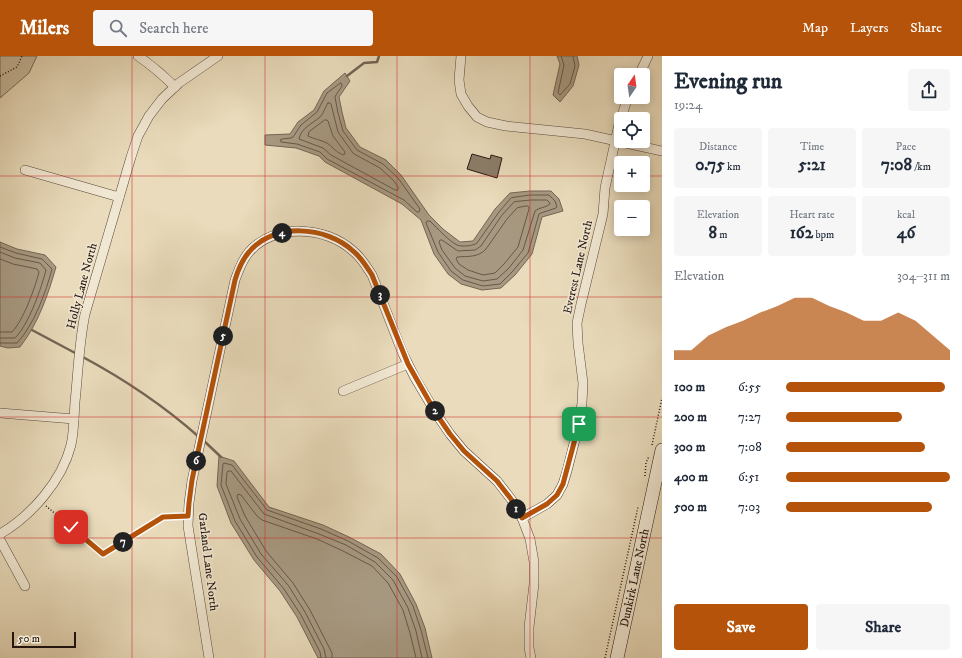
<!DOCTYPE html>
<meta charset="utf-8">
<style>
:root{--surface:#fff;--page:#f6f6f7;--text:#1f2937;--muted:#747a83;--accent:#b45309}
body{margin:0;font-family:"IM FELL DW Pica",serif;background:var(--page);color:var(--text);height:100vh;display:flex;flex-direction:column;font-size:15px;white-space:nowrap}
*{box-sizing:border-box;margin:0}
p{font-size:13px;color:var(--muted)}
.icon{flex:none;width:22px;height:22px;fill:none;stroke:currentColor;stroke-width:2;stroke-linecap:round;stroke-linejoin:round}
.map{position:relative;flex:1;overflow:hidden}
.side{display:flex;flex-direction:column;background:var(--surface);width:300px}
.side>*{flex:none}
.needle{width:26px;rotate:13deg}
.fabs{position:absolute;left:614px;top:12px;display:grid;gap:8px}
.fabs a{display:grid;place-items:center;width:36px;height:36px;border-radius:4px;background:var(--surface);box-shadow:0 2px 10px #0003;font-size:20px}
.scale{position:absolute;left:12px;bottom:10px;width:64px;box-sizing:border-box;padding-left:4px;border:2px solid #261811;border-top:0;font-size:11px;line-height:14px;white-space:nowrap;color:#261811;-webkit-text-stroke:3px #f1e8d3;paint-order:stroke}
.pin{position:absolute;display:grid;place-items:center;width:34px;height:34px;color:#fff;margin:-17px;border-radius:8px;box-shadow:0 2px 6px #0006}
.km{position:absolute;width:20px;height:20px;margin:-10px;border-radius:50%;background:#222;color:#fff;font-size:11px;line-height:20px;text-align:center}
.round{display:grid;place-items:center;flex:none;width:42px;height:42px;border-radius:4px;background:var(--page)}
.overview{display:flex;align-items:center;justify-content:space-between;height:68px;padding:0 12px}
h1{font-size:22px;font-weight:700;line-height:30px}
.figures{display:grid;grid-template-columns:repeat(3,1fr);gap:6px;height:68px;padding:4px 12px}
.figures div{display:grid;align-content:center;border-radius:4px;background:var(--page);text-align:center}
.figures b{font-size:17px;font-weight:700}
.figures small{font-size:11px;font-weight:400}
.figures p{font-size:11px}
.chart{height:112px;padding:8px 12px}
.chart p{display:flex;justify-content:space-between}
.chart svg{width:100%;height:72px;margin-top:4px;fill:var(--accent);opacity:.7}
.primary-button{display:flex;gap:8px;margin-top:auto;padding:8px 12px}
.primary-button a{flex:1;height:46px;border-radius:4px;background:var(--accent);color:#fff;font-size:16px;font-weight:700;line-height:46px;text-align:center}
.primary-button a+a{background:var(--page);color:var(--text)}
ul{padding:0 12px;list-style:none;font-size:13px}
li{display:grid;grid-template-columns:64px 48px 1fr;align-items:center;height:30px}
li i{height:10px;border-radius:5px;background:var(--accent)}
header{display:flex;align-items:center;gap:24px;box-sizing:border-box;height:56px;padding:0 20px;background:var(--accent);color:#fff}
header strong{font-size:19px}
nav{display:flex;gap:22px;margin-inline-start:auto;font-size:14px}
.search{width:280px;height:36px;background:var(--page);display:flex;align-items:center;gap:10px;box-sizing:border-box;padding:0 14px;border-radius:4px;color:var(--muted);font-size:15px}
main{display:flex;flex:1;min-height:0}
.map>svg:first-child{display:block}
.green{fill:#c8ba9e;stroke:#776958}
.water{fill:#a79981;stroke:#736554}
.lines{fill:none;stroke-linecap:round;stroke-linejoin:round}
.shore{stroke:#665849;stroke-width:1}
.stream{stroke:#736554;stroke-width:2.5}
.building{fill:#8b7d69;stroke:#261811}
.street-casing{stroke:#57493c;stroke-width:10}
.secondary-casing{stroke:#261811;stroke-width:14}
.path{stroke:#261811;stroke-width:1.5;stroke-dasharray:1 2;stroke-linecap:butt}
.street{stroke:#f1e8d3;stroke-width:9}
.secondary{stroke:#f1e8d3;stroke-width:13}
.route-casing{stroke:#fff;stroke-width:8}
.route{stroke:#b45309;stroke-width:5}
.grid{fill:none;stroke:#d62828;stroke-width:1;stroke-opacity:0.55}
.labels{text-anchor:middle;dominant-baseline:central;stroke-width:3;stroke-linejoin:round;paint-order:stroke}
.street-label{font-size:12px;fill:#261811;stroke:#f1e8d3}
</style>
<header>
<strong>Milers</strong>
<div class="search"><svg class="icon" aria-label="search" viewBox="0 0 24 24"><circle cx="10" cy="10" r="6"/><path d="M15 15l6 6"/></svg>Search here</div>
<nav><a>Map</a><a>Layers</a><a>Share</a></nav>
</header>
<main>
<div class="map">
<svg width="662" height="602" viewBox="0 0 662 602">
<rect width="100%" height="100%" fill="#e9dbbb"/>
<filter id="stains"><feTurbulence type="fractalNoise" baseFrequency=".005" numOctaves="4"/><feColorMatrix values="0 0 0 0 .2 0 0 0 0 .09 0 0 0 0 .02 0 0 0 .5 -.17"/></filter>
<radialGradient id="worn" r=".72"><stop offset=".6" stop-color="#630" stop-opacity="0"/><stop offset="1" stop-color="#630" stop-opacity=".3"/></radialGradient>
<polygon class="green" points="0,0 37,0 29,17 0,42"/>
<g class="water">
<polygon points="557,0 577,0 579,9 573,30 560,46 553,39 560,8"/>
<polygon points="345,17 350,25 339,41 342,56 346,72 360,91 386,104 401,119 429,159 443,173 460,186 473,185 495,153 510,137 530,135 551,135 559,143 563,155 542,161 532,198 515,219 501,232 482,234 461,228 448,218 434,198 421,164 402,148 325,106 319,100 296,92 265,89 265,79 290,78 298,66 314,54 324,35"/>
<path d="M 0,186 L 17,193 L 45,199 L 56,211 C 48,239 38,268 20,291 L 8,292 L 0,290 Z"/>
<polygon points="219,400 234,405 269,451 323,469 349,481 381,498 400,518 416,548 425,572 432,602 318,602 297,561 280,535 254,504 231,467 217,430"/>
</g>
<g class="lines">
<g class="shore">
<polyline points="561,0 564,9 558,37 560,39 570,28 575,10 573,0"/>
<polygon points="341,27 342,30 336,39 335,41 338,57 343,75 357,94 383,108 398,122 420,153 419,156 417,156 404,144 327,103 320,96 297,88 281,86 280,84 282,83 291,82 293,81 301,69 317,56 327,37 339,28"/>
<path d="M 328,47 L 330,47 L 331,48 L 338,76 L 353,97 L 356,99 L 380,112 L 394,125 L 398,131 L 398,134 L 395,134 L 331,99 L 323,92 L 299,83 C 301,72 312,68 320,61 C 324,57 325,51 328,47 Z"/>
<path d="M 325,64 L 327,64 L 328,65 L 333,80 L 345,96 L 344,99 C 335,96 334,92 327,87 C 321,84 314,83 308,80 L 309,76 Z"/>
<path d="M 530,139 L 549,139 L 555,145 L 557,151 L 556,152 L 541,157 L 539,158 L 528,197 L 512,216 L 500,228 L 483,230 L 463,224 L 451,215 L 438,196 L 426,167 L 427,165 L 430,165 C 437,172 449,185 457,189 C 462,191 473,190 477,187 L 499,156 L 511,142 Z"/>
<path d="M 531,144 L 547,144 L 549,146 L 550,148 C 546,152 539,151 535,155 L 523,194 L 509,212 L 497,223 L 483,225 L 465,220 L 455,212 L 442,194 L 439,186 L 440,184 L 442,184 L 455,193 L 458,195 L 475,194 L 481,190 L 502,159 L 514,146 Z"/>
<path d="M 527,150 L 529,151 L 529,153 L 518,191 L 504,208 L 495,217 L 483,219 L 468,214 L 459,208 L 456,203 L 457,201 C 467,200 478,202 486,193 L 507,163 L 517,152 Z"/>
<path d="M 0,191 L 16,197 L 42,203 L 52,213 C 46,236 34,269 17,287 L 0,287"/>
<path d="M 0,196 L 15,202 L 40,207 L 46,214 C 41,233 29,268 15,282 L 0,282"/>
<path d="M 0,203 L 13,208 L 37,213 L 39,216 C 35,232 23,265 12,276 L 0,276"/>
<polyline points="321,602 320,596 301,559 284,533 257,501 235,465 221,429 223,408 224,407 232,409 267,454 321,473 348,485 378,502 397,521 413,550 421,574 428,602"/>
<polyline points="326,602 324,593 305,556 288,529 261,498 240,463 226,428 227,416 228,415 231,415 264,458 319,478 346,489 375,506 393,524 408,552 416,575 422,602"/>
<polyline points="332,602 332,597 329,591 310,554 293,527 266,495 245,460 237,441 238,438 241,439 257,460 262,464 317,483 343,495 372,510 388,527 403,554 410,577 416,602"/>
</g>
<g class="stream">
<polyline points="347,20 364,7 377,6 379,0"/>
<polyline points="32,274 77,298"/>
<path d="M 81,300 C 124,323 163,349 199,381"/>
<polyline points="203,384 221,401"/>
</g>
</g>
<polygon class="building" points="472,98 490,103 491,99 502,102 497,122 467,113"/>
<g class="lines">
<defs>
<g id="street">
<path d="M 138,0 C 151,9 163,19 175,31"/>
<polyline points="461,0 459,24 461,38 468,50 477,61 487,66 506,70 585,78 662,95"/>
<polyline points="639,19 648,0"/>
<polyline points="25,114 119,141"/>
<polyline points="343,335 408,308"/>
<polyline points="0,357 74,363"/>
<polyline points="522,462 547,448 557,439 563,428 567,415 579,368 582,347 583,327 578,287 577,267 581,248 603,158 605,132 619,68 628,41"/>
<path d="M 0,478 C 31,460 62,425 71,389 C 74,376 74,360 75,346 C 78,317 79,287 85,258 L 131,101 L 138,80 L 149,60 L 162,43 L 179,27 L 218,0"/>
<polyline points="0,484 25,530"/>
<path d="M 209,602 L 188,470 L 189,447 L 192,425 L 235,224 C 239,214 242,204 249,196 C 274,167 326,170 353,195 C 361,201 366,210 372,219 L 403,298 L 415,322 L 437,359 L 450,378 L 464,395 L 497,425 L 511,443 L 522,462 L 530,483 L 534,506 L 534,528 L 529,571 L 529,592 L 531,602"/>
</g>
<g id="secondary">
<path id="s1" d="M 617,602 L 662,394"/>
</g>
</defs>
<use href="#street" class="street-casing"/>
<use href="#secondary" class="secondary-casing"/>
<g class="path">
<polyline points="0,20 17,11 22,0"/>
<polyline points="652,389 662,342"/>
<polyline points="645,420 646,407 649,400"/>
<polyline points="46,450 103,498 163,461 179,461"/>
<polyline points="605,602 638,451"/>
</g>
<use href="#street" class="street"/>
<use href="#secondary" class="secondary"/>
</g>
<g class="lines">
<defs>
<path id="route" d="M 71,471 L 103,498 L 163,461 L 188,460 L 189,447 L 192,424 L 235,224 C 238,214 242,204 249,196 C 274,166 326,170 353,195 C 361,201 366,210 372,219 L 408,308 L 437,359 L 450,378 L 464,395 L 497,425 L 511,443 L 522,462 L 547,448 L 557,439 L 563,428 L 579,368"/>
</defs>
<use href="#route" class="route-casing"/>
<use href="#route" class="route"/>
</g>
<path class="grid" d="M 132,0 L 132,602M 265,0 L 265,602M 397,0 L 397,602M 530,0 L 530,602M 0,120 L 621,120M 643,120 L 662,120M 0,241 L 662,241M 0,361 L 662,361M 0,482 L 662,482"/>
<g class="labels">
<g class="street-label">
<text transform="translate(578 211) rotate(-77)">Everest Lane North</text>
<text transform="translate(82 230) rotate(-75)">Holly Lane North</text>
<text transform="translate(208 506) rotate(83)">Garland Lane North</text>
<text stroke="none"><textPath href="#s1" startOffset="82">Dunkirk Lane North</textPath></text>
</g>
</g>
<rect width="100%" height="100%" filter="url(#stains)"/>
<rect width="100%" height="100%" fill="url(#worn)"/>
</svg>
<div class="fabs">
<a><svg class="needle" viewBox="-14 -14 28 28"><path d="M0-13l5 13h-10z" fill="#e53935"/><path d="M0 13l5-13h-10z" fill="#747a83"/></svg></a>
<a><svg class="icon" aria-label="locate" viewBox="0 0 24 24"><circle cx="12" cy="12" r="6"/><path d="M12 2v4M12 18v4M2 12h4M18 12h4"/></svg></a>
<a>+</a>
<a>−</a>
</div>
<div class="scale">50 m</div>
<div class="pin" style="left:579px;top:368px;background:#1e9e55"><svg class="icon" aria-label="arrive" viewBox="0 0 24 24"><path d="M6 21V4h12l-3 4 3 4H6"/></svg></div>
<div class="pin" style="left:71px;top:471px;background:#d93025"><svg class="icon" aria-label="check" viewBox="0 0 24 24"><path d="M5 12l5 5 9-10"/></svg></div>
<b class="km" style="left:516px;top:453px">1</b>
<b class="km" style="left:435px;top:355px">2</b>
<b class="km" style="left:380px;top:239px">3</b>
<b class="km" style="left:282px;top:177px">4</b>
<b class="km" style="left:223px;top:280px">5</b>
<b class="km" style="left:196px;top:405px">6</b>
<b class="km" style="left:123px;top:486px">7</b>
</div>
<section class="side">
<div class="overview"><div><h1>Evening run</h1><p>19:24</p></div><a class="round"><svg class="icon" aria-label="share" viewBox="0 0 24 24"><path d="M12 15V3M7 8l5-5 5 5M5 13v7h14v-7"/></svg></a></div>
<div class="figures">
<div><p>Distance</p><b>0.75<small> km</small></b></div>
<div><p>Time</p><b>5:21</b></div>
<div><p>Pace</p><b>7:08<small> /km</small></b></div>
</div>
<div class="figures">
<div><p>Elevation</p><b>8<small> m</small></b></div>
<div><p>Heart rate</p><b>162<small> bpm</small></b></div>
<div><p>kcal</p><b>46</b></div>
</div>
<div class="chart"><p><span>Elevation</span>304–311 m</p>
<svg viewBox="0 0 160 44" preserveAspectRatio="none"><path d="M0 44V38L10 38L20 29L30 24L40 20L50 15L60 11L70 6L80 6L90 11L100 15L110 20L120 20L130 15L140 20L150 29L160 38V44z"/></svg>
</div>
<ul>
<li><b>100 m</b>6:55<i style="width:97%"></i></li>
<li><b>200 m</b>7:27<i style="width:71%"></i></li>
<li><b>300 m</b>7:08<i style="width:85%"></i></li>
<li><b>400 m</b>6:51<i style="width:100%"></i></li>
<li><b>500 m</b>7:03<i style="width:89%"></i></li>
</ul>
<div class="primary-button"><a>Save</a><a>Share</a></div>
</section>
</main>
